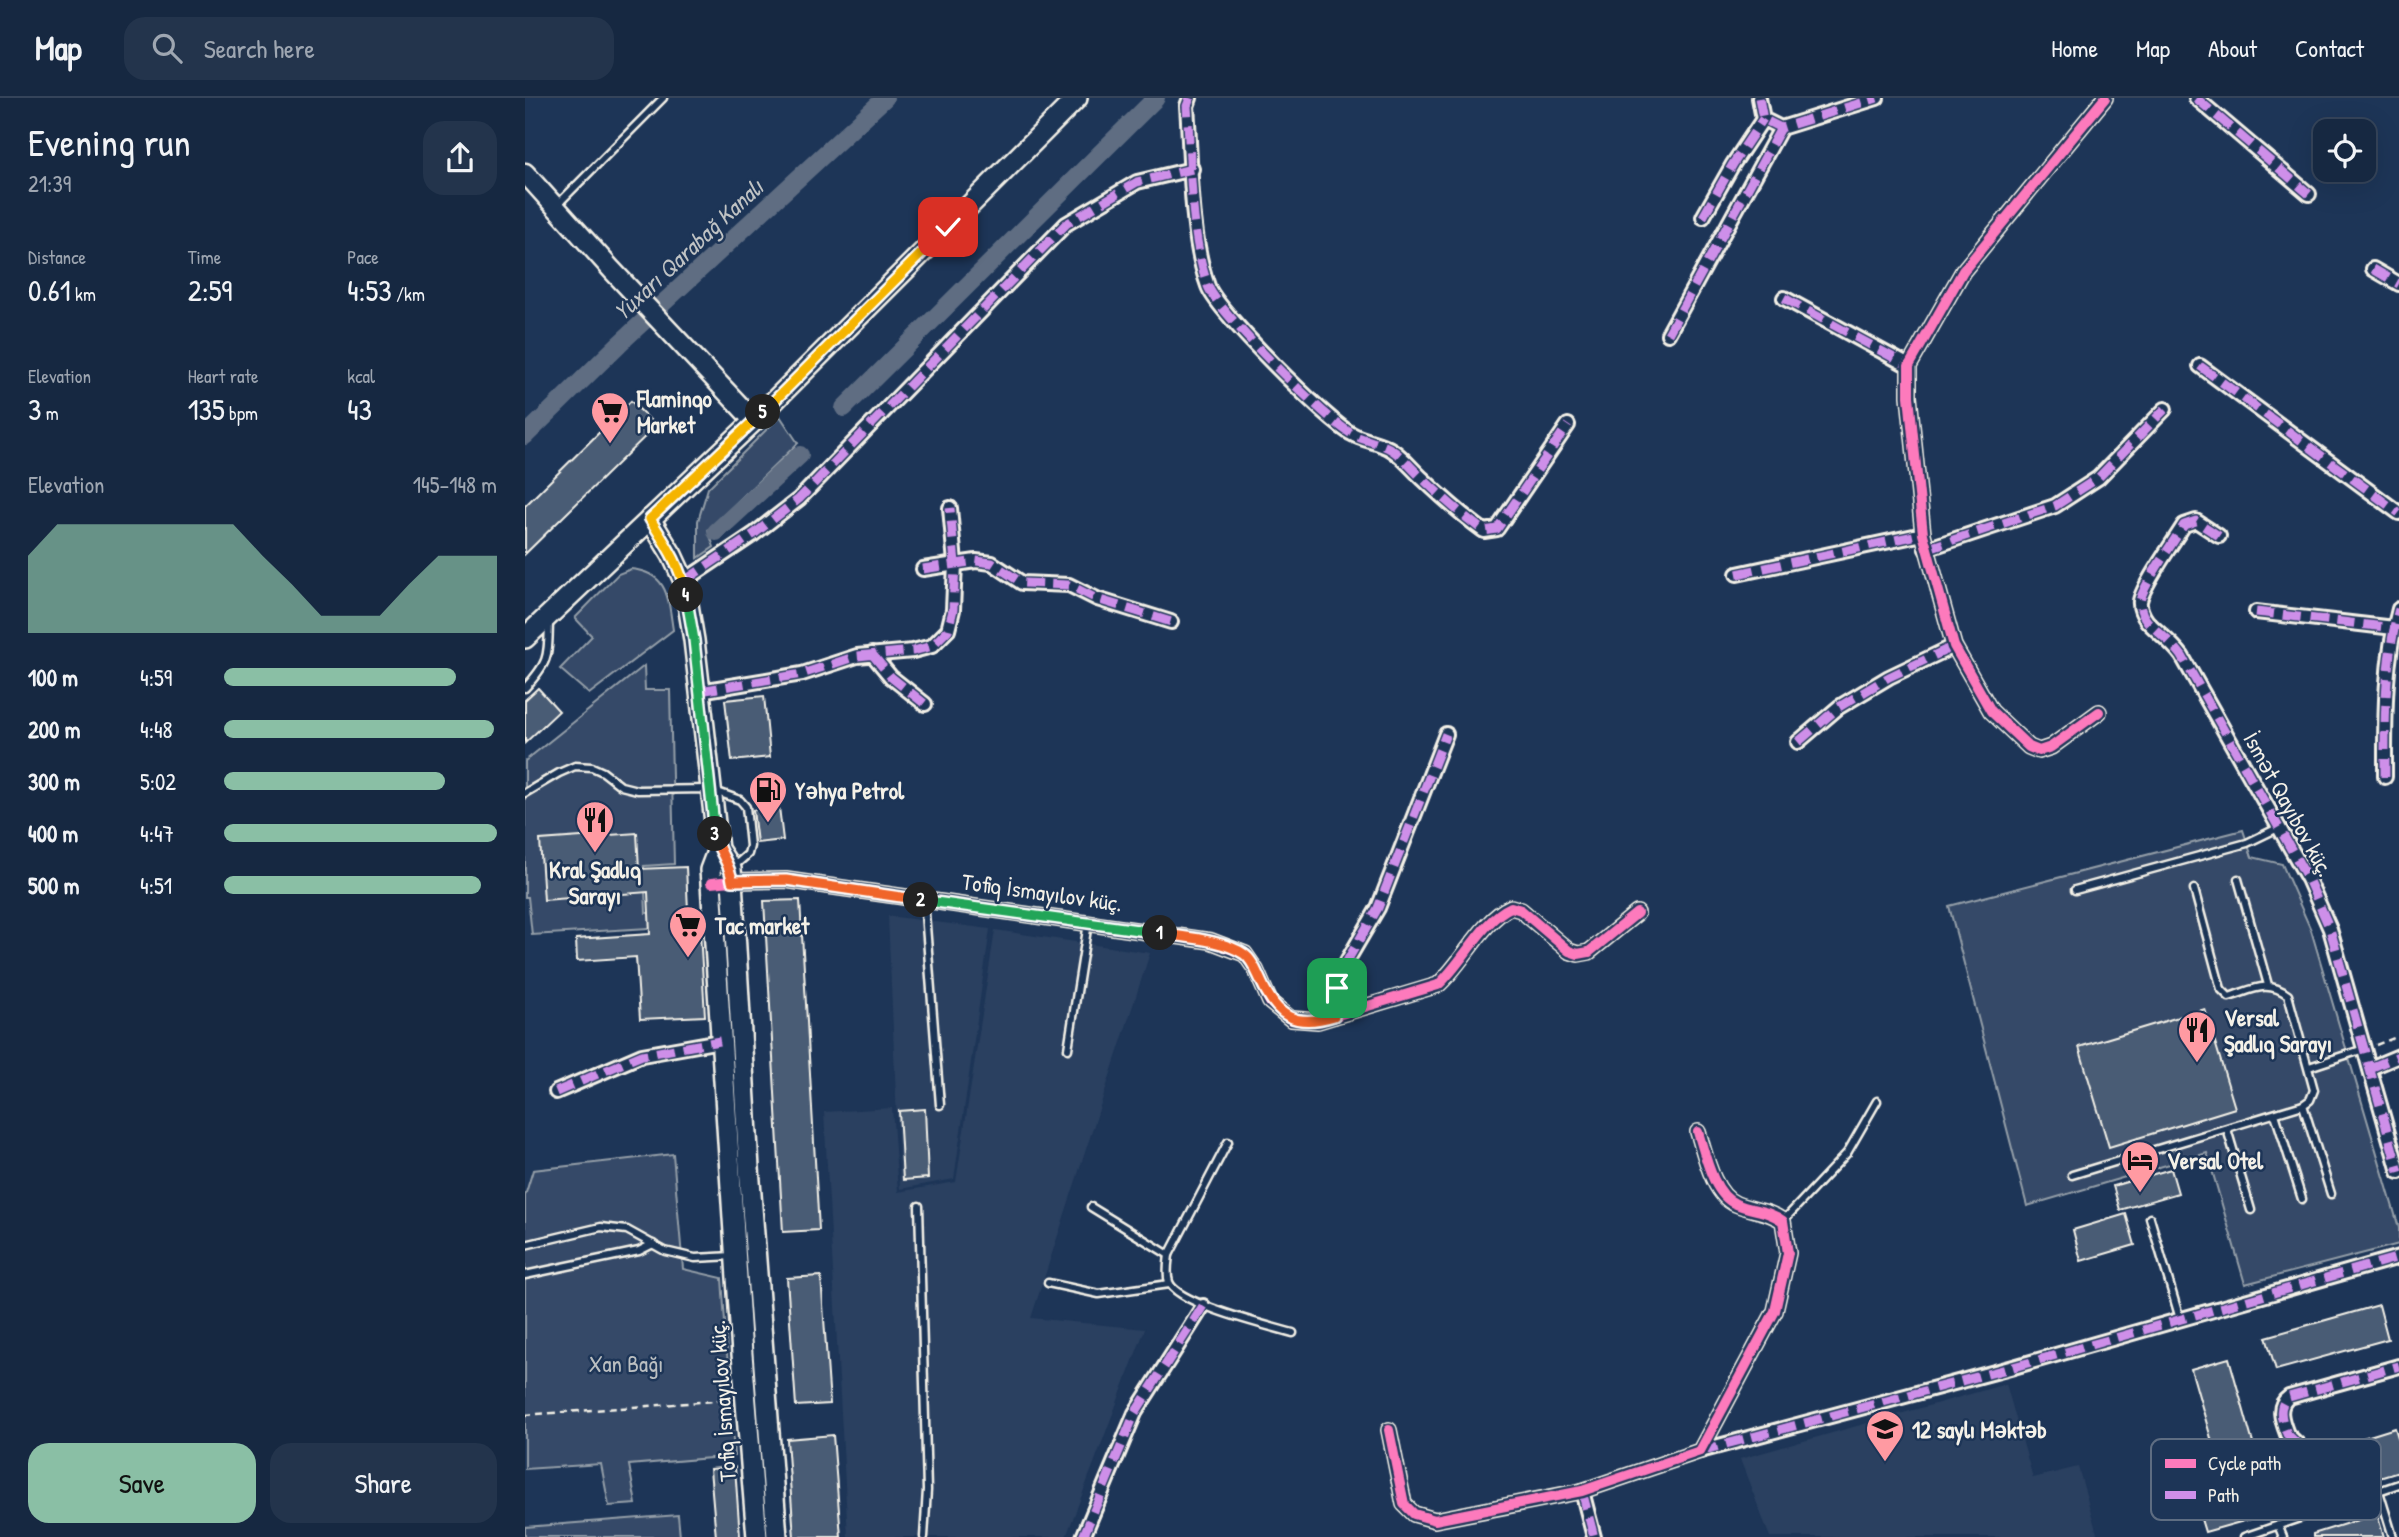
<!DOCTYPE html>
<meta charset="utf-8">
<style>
:root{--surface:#162841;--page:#23344c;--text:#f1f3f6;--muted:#9ea6b1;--line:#35445a;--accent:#8abfa5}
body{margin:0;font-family:"Patrick Hand",sans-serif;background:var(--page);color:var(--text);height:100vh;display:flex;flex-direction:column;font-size:26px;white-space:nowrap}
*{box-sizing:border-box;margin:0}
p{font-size:23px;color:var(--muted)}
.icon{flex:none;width:38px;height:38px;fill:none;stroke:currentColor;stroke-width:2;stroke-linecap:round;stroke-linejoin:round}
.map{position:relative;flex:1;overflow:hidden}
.panel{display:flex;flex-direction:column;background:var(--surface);width:525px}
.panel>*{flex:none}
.controls{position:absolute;left:1788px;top:21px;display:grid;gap:14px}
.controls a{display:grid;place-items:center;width:63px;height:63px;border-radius:14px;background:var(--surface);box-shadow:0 7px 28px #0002,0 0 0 2px var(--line);font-size:35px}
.pin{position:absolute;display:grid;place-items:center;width:60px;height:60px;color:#fff;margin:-30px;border-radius:14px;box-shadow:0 4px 10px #0006}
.km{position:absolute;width:35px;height:35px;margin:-18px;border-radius:50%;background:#222;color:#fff;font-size:19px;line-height:35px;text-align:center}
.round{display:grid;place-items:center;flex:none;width:74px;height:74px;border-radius:21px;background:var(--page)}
.overview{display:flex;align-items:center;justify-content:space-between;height:119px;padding:0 28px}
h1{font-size:38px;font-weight:600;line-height:52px}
.figures{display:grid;grid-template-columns:repeat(3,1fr);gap:10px;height:119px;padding:7px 28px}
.figures div{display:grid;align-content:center}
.figures b{font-size:30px;font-weight:600}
.figures small{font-size:19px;font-weight:400}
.figures p{font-size:19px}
.chart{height:196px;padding:14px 28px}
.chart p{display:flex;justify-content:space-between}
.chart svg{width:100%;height:126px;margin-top:7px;fill:var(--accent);opacity:.7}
.primary-button{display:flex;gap:14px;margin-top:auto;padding:14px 28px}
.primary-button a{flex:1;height:80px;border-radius:21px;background:var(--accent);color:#111;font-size:28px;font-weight:600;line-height:80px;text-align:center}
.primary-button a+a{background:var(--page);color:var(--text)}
ul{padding:0 28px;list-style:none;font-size:23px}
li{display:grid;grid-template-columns:112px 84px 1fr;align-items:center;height:52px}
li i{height:18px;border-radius:9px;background:var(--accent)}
header{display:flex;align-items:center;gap:42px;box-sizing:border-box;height:98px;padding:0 35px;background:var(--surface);border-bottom:2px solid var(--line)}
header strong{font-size:33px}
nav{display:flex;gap:38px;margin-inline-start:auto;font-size:24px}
.search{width:490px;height:63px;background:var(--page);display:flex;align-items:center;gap:18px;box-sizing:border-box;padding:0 24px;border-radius:21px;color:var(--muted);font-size:26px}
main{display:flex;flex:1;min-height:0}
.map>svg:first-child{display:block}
.built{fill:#2a4060}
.green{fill:#354a67;stroke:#949ea8;stroke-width:2}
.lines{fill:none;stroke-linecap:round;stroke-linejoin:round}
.canal{stroke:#5e6d82;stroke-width:18}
.building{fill:#485b74;stroke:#f4f1e8;stroke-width:2}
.lane-casing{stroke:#f4f1e8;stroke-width:11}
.street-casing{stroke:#f4f1e8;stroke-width:18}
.secondary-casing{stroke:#f4f1e8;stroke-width:23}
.primary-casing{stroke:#f4f1e8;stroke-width:24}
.path{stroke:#f4f1e8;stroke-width:2.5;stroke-dasharray:7 5;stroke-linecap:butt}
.lane{stroke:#1d3557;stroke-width:6}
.street{stroke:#1d3557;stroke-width:12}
.secondary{stroke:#1d3557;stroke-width:18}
.primary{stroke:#1d3557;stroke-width:19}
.quiet{stroke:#ce8fe9;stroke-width:9;stroke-dasharray:18 9;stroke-linecap:butt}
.cycleway-casing{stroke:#1d3557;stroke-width:15}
.cycleway{stroke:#fd7abc;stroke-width:10}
.split-1-casing{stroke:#fff;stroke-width:14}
.split-2-casing{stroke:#fff;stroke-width:14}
.split-3-casing{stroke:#fff;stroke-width:14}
.split-4-casing{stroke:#fff;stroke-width:14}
.split-5-casing{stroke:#fff;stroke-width:14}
.split-6-casing{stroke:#fff;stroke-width:14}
.split-1{stroke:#f0652b;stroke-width:9}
.split-2{stroke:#22a559;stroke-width:9}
.split-3{stroke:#f0652b;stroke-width:9}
.split-4{stroke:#22a559;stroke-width:9}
.split-5{stroke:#f5b400;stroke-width:9}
.split-6{stroke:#f5b400;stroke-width:9}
.labels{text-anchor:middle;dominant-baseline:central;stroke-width:5;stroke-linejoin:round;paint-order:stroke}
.poi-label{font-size:23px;font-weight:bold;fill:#f4f1e8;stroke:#1d3557;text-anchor:start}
.street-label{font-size:23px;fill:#f4f1e8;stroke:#1d3557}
.park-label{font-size:23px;fill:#bbbfc1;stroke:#1d3557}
.water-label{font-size:24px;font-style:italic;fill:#c0c3c4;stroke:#1d3557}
.key{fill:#1d3557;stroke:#5e6d82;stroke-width:2}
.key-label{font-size:19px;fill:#f4f1e8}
</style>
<header>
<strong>Map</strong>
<div class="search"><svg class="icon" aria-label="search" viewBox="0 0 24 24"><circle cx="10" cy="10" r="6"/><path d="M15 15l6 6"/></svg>Search here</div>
<nav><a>Home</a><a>Map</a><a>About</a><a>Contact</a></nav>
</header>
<main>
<section class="panel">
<div class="overview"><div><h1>Evening run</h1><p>21:39</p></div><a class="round"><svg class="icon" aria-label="share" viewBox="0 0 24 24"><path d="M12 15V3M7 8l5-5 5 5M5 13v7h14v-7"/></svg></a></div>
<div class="figures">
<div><p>Distance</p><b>0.61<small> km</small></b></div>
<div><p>Time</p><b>2:59</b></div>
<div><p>Pace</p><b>4:53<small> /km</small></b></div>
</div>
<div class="figures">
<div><p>Elevation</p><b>3<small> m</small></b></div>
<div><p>Heart rate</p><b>135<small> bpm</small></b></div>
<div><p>kcal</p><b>43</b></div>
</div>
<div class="chart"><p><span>Elevation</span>145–148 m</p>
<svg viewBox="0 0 160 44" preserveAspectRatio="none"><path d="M0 44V17L10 6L20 6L30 6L40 6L50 6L60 6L70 6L80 17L90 27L100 38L110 38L120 38L130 27L140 17L150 17L160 17V44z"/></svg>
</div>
<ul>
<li><b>100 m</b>4:59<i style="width:85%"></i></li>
<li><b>200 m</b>4:48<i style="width:99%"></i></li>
<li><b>300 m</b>5:02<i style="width:81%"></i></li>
<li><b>400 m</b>4:47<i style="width:100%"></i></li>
<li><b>500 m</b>4:51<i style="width:94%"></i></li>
</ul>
<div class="primary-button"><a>Save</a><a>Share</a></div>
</section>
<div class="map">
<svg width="1874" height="1439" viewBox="0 0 1874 1439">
<rect width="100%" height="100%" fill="#1d3557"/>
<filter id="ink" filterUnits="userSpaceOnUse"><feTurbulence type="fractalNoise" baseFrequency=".0143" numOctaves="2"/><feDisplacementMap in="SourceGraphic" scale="14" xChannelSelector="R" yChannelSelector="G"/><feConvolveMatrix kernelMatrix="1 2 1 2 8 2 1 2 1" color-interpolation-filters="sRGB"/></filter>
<g filter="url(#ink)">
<g class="built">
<polygon points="363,818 465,831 429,1081 375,1091"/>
<polygon points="470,832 625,855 506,1220 620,1231 541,1439 323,1439 299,1014 367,1010 373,1094 431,1084"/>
<polygon points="1481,1286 1508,1380 1553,1369 1573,1439 1245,1439 1215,1361"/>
</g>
<g class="green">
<polygon points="255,318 273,345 183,432 189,449 173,460 173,423 183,390"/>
<path d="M 106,471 C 144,475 143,501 148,532 L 64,596 L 35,571 L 67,538 L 50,520 L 93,476 Z"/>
<polygon points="119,568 120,592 145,592 149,766 119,768 121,815 156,814 157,828 7,837 3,799 0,799 0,663"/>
<polygon points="1718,732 1727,759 1757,766 1786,832 1874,1130 1874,1146 1720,1186 1682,1055 1502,1108 1424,808"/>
<polygon points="148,1056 158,1171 197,1180 209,1358 104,1367 111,1406 84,1408 76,1366 0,1371 0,1098 8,1072"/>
<polygon points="153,1417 155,1439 0,1439 0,1429"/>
</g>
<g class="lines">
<g class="canal">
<polyline points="319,310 631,0"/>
<polyline points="0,338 94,246 360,0"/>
<polyline points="191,434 275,357"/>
</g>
</g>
<g class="building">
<polygon points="106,303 131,328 0,456 0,408"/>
<polygon points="13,590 34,613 0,645 0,602"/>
<polygon points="239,598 245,659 207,663 200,602"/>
<polygon points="254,709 258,742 232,745 228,712"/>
<polygon points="112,735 114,771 161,769 164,834 175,834 180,918 115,921 111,859 52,863 51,841 125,836 123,794 19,802 15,742"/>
<polygon points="275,802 294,1132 258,1134 239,803"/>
<polygon points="1680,911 1710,1010 1584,1049 1554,949"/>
<polygon points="400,1011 403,1080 378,1082 374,1013"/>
<polygon points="1646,1071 1653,1095 1595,1112 1588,1088"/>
<polygon points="1601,1116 1610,1147 1556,1163 1548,1132"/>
<polygon points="296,1178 305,1306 271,1308 262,1180"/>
<polygon points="1854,1207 1863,1241 1751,1272 1741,1239"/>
<polygon points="1704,1260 1740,1388 1757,1384 1765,1410 1680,1434 1672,1408 1703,1399 1666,1271"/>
<polygon points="1870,1330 1874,1343 1874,1374 1851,1381 1838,1340"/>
<polygon points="308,1337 316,1439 269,1439 262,1341"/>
<polygon points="210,1369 215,1439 191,1439 185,1371"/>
<polygon points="1852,1416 1859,1439 1788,1439 1788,1436"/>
</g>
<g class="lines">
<defs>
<g id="lane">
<polyline points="32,107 138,0"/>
<path d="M 0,590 C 25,563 23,558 24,523"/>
<polyline points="0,695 34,675 50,668 67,669 78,674 96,688 112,692 184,691 215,702 221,709 225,748 223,756 207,770"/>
<polyline points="1713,781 1743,887"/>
<polyline points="1550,792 1722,745 1753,730"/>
<polyline points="399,802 415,1007"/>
<polyline points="543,951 563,825"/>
<polyline points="1784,969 1839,951"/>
<polyline points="1778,1007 1806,1096"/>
<polyline points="1750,1016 1777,1101"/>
<polyline points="1702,1031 1726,1112"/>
<path d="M 703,1044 L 644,1157 C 643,1166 641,1175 644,1184 C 652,1206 744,1228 768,1235"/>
<path d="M 1547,1077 L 1778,1007 L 1785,1002 L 1789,992 L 1763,897 C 1742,881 1727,892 1704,899 L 1696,891 L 1669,791"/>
<polyline points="394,1108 402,1392 399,1439"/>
<polyline points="566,1109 644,1157"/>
<polyline points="1625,1120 1655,1221"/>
<polyline points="1258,1123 1322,1055 1352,1003"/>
<polyline points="0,1147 76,1129 102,1132 140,1153 170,1160 208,1158"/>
<polyline points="0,1177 114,1153 128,1146"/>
<polyline points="523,1185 574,1196 644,1186"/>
<polyline points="1854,1393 1868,1439"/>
<polyline points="1753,1427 1758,1439"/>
<polyline points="1719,1439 1874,1386"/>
</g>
<g id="street">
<path d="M 665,0 L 662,8 C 666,61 665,139 683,188 C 691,212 803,324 827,336 C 839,343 855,344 867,352 C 878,359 888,372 898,381 C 918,400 937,417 959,433 L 972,431 L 1043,327"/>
<polyline points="1234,0 1238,21 1256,30 1352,0"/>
<polyline points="1671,0 1784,96"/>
<polyline points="1178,119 1208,66 1238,21"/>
<polyline points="1848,171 1874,186"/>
<polyline points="1259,200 1384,268"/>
<polyline points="1143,236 1256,30"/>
<polyline points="1675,268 1874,415"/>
<path d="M 1694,438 L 1671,423 L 1659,427 C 1649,443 1618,487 1615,503 C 1614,509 1618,518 1622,523 C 1633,535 1647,544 1657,558 L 1783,781 L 1805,831 L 1874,1074"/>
<polyline points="1401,451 1530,408 1573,380 1640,311"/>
<polyline points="398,471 451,463 467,465 497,485 544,487 572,501 646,524"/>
<polyline points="1212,476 1398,436"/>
<polyline points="159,483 229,436 274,401 541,126 612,84 667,71"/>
<polyline points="1731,514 1869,530"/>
<polyline points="347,556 366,579 400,606"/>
<polyline points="175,593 277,576 332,558 388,553 407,548 423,532 428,512 430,465 425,410"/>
<polyline points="1574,614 1526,649 1514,653 1504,649 1466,613 1429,548 1398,436 1384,298 1384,268 1438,173 1580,0"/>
<polyline points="1273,644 1314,609 1364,579 1429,548"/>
<path d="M 1860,679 C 1860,623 1859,564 1874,511"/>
<path d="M 186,785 L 207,783 L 261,782 L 686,843 L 720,856 L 731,872 L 745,904 L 766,921 L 793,923 L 913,887 C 938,865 957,822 986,809 L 996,812 L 1044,853 L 1053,856 L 1064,854 L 1112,815"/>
<polyline points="809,918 812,890 822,863 853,810 921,636"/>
<polyline points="1845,970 1874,958"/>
<polyline points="31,994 117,957 195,943"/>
<path d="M 864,1332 L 879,1406 L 889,1416 L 910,1422 L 1057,1393 L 1175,1353 L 1250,1213 L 1263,1155 L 1258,1123 C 1243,1112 1228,1113 1211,1106 C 1188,1097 1180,1056 1173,1034"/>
<polyline points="1175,1353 1485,1270 1874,1159"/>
<polyline points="1057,1393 1069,1439"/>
<path d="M 1830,1401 L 1762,1336 C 1757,1323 1751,1308 1764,1299 L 1874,1268"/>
<polyline points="558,1439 610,1315 678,1208"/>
</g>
<polyline id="secondary" points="0,75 87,172 229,323"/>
<g id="primary">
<polyline points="125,421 147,457 159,483 169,542 193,751 206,771 207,783 224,1070 252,1439"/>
<polyline points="0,540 229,323 552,0"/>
<polyline points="193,751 185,772 186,785 217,1256 232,1439"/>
</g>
</defs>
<use href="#lane" class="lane-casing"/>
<use href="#street" class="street-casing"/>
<use href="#secondary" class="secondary-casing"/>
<use href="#primary" class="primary-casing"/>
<g class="path">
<polyline points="1851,947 1874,938"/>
<polyline points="0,1317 203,1302"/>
</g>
<use href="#lane" class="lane"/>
<use href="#street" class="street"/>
<use href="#secondary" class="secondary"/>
<use href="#primary" class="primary"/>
<g class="quiet">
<path d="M 665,0 L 662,8 C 666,61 665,139 683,188 C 691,212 803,324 827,336 C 839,343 855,344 867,352 C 878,359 888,372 898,381 C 918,400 937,417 959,433 L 972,431 L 1043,327"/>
<polyline points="1234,0 1238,21 1256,30 1352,0"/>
<polyline points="1671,0 1784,96"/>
<polyline points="1178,119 1208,66 1238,21"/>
<polyline points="1848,171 1874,186"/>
<polyline points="1259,200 1384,268"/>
<polyline points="1143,236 1256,30"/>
<polyline points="1675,268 1874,415"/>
<path d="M 1694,438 L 1671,423 L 1659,427 C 1649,443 1618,487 1615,503 C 1614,509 1618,518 1622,523 C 1633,535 1647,544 1657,558 L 1783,781 L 1805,831 L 1874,1074"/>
<polyline points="1401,451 1530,408 1573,380 1640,311"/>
<polyline points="398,471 451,463 467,465 497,485 544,487 572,501 646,524"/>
<polyline points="1212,476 1398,436"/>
<polyline points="159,483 229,436 274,401 541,126 612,84 667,71"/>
<polyline points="1731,514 1869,530"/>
<polyline points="347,556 366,579 400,606"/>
<polyline points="175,593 277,576 332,558 388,553 407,548 423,532 428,512 430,465 425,410"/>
<polyline points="1273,644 1314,609 1364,579 1429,548"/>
<path d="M 1860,679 C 1860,623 1859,564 1874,511"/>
<polyline points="809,918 812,890 822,863 853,810 921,636"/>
<polyline points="1845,970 1874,958"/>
<polyline points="31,994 117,957 195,943"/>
<polyline points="1175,1353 1485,1270 1874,1159"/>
<polyline points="1057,1393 1069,1439"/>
<path d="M 1830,1401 L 1762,1336 C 1757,1323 1751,1308 1764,1299 L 1874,1268"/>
<polyline points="558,1439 610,1315 678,1208"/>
</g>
<defs>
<g id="cycleway">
<polyline points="1574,614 1526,649 1514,653 1504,649 1466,613 1429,548 1398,436 1384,298 1384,268 1438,173 1580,0"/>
<path d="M 186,785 L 207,783 L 261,782 L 686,843 L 720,856 L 731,872 L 745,904 L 766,921 L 793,923 L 913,887 C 938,865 957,822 986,809 L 996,812 L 1044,853 L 1053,856 L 1064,854 L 1112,815"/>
<path d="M 864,1332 L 879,1406 L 889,1416 L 910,1422 L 1057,1393 L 1175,1353 L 1250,1213 L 1263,1155 L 1258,1123 C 1243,1112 1228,1113 1211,1106 C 1188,1097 1180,1056 1173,1034"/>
</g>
</defs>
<use href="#cycleway" class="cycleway-casing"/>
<use href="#cycleway" class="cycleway"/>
</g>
</g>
<g class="lines" filter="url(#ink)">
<defs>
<path id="split-1" d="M 635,835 C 658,839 700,842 719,856 C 727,861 732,875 736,883 C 752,919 770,930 809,918 L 812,890"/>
<polyline id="split-2" points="396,802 635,835"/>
<path id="split-3" d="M 190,736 C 193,755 205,764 207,783 L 261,782 L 396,802"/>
<polyline id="split-4" points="161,497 169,542 190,736"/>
<path id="split-5" d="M 161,497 C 156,468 140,445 125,421 L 238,314"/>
<polyline id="split-6" points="238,314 423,129"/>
</defs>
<use href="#split-1" class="split-1-casing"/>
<use href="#split-2" class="split-2-casing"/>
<use href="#split-3" class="split-3-casing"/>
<use href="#split-4" class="split-4-casing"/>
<use href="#split-5" class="split-5-casing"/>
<use href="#split-6" class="split-6-casing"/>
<use href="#split-1" class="split-1"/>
<use href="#split-2" class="split-2"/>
<use href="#split-3" class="split-3"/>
<use href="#split-4" class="split-4"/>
<use href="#split-5" class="split-5"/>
<use href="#split-6" class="split-6"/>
</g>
<defs>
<symbol id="supermarket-pin" viewBox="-11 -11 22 30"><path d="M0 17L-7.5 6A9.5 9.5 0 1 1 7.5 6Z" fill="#ff9aa2" stroke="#1d3557"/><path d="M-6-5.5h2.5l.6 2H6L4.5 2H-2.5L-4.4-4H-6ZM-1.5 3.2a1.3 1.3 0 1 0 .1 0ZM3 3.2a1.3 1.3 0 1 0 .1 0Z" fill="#111"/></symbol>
<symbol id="fuel-pin" viewBox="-11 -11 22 30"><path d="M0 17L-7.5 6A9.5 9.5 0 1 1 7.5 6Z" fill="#ff9aa2" stroke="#1d3557"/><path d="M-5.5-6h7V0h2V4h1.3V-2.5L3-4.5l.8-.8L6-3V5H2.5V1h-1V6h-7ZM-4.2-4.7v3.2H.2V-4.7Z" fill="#111"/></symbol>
<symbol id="restaurant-pin" viewBox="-11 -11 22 30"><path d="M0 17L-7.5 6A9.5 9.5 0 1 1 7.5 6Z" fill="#ff9aa2" stroke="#1d3557"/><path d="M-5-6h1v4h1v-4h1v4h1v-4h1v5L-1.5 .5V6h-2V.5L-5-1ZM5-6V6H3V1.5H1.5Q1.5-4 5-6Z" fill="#111"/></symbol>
<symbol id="hotel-pin" viewBox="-11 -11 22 30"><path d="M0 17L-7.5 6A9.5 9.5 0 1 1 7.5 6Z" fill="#ff9aa2" stroke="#1d3557"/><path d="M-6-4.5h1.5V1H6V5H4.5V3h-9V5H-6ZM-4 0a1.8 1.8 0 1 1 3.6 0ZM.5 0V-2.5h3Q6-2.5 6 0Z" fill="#111"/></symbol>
<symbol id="school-pin" viewBox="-11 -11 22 30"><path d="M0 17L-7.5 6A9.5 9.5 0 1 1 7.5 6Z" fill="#ff9aa2" stroke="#1d3557"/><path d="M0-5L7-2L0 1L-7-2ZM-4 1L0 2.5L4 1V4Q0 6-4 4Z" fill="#111"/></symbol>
</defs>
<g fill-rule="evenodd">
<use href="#supermarket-pin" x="63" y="291" width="44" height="60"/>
<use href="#fuel-pin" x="221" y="670" width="44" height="60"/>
<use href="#restaurant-pin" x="48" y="700" width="44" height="60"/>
<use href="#supermarket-pin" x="141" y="805" width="44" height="60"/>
<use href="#restaurant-pin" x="1650" y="910" width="44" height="60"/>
<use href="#hotel-pin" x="1593" y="1040" width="44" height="60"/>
<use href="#school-pin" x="1338" y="1309" width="44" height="60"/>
</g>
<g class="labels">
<g class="poi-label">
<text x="112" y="300">Flaminqo<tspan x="112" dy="26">Market</tspan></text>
<text x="270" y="692">Yəhya Petrol</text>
<text x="70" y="771" text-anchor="middle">Kral Şadlıq<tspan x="70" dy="26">Sarayı</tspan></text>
<text x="190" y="827">Tac market</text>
<text x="1699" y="919">Versal<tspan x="1699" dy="26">Şadlıq Sarayı</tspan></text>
<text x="1642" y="1062">Versal Otel</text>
<text x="1387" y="1331">12 saylı Məktəb</text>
</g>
<g class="street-label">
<text transform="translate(1764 706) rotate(61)">İsmət Qayıbov küç.</text>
<text transform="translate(517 794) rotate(8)">Tofiq İsmayılov küç.</text>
<text transform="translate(197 1303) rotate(-94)">Tofiq İsmayılov küç.</text>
</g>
<g class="park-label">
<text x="101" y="1265">Xan Bağı</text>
</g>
<g class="water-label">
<text transform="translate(163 151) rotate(-43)">Yuxarı Qarabağ Kanalı</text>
</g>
</g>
<rect x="1626" y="1341" width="230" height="81" rx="10" class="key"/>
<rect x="1640" y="1361" width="31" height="9" fill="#fd7abc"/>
<rect x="1640" y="1393" width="31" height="8" fill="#ce8fe9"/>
<g class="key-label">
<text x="1683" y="1372">Cycle path</text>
<text x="1683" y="1404">Path</text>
</g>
</svg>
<div class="controls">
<a><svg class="icon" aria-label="locate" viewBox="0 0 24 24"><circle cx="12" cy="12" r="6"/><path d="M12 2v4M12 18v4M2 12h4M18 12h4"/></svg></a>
</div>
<div class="pin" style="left:812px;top:890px;background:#1e9e55"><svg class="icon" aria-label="arrive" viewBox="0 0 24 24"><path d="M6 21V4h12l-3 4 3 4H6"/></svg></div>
<div class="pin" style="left:423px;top:129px;background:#d93025"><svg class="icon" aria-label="check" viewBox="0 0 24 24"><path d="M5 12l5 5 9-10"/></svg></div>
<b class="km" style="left:635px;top:835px">1</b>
<b class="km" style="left:396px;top:802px">2</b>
<b class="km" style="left:190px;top:736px">3</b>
<b class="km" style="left:161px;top:497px">4</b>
<b class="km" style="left:238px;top:314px">5</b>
</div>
</main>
